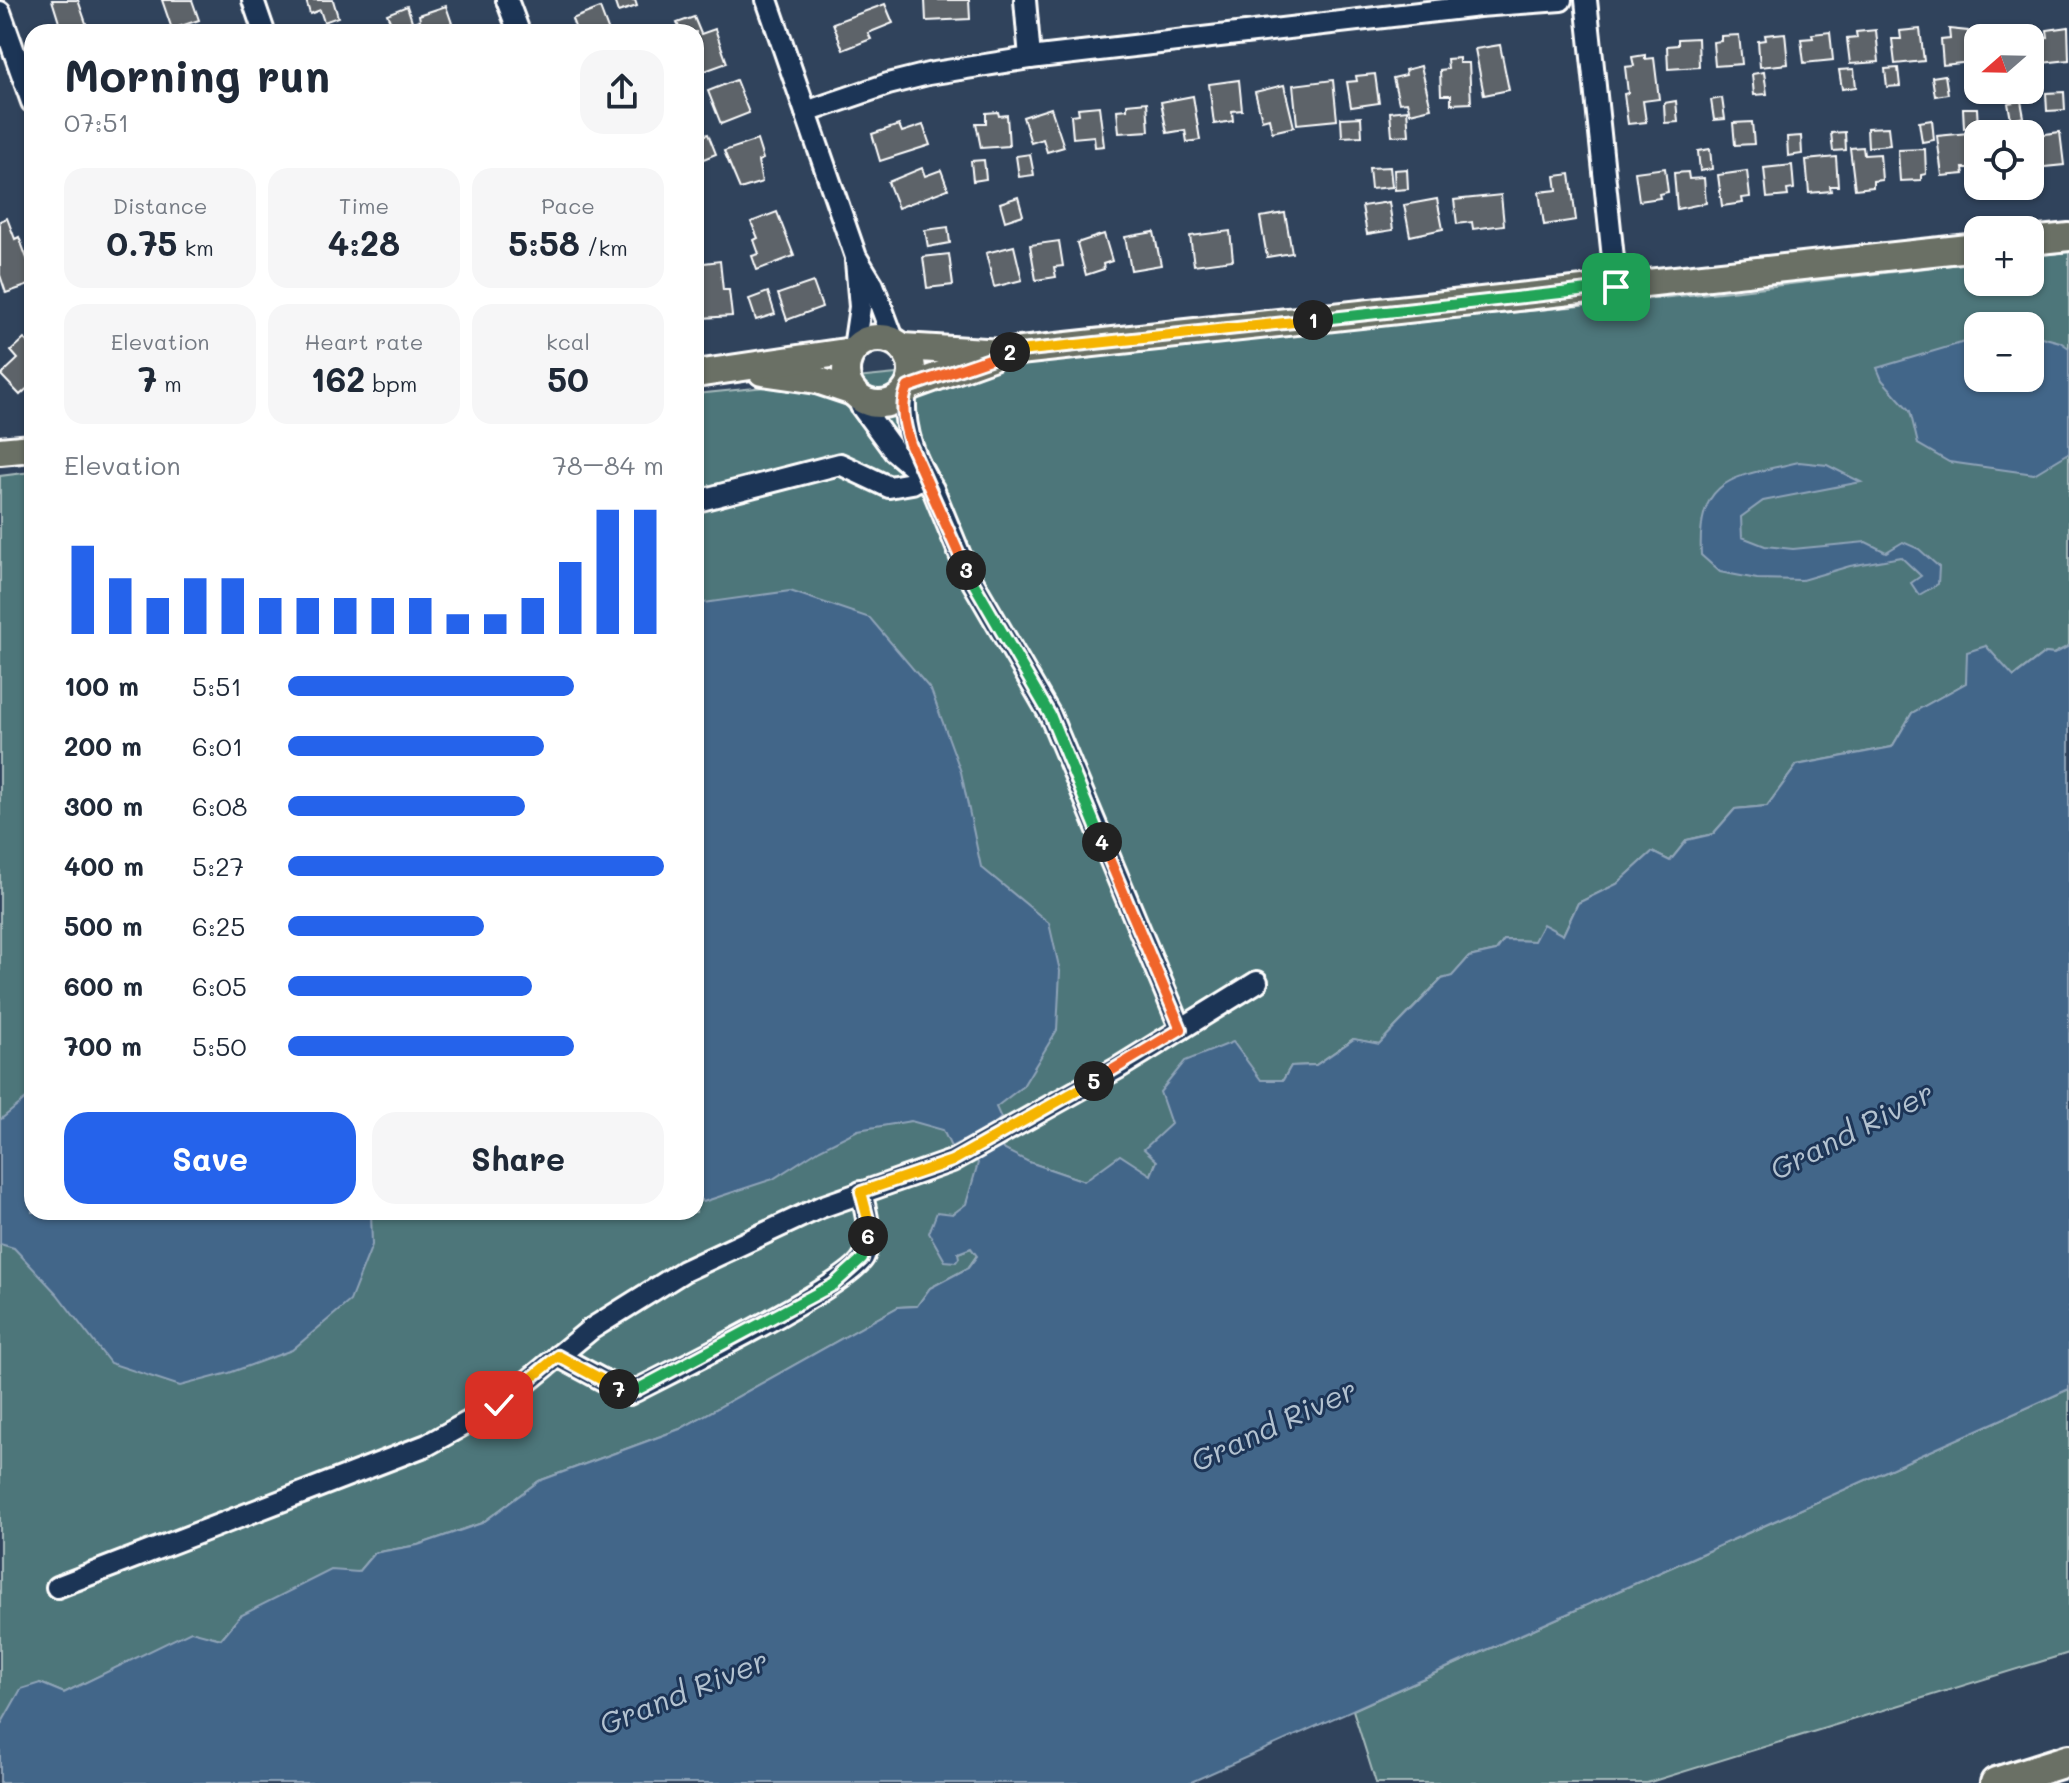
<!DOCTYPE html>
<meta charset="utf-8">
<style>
:root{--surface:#fff;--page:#f6f6f7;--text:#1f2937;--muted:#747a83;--accent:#2563eb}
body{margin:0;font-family:Mali,sans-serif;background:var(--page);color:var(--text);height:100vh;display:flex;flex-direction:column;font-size:30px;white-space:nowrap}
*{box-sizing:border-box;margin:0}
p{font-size:26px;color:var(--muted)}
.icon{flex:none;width:44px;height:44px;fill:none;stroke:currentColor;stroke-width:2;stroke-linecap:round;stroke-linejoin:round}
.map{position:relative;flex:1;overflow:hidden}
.side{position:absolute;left:24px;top:24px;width:680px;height:1196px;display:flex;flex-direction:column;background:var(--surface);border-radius:24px;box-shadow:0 2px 6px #0004}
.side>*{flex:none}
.needle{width:52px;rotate:250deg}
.fabs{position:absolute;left:1964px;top:24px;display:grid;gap:16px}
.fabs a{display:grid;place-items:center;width:80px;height:80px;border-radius:16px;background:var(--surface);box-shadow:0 2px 6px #0004;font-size:40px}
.pin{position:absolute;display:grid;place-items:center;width:68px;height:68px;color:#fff;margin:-34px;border-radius:16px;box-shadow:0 4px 12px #0006}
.km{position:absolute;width:40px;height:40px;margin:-20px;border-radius:50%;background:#222;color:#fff;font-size:22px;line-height:40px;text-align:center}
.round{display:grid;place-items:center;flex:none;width:84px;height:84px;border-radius:24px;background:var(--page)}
.overview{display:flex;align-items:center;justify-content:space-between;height:136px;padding:0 40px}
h1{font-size:44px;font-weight:700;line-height:60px}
.stats{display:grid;grid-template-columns:repeat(3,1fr);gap:12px;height:136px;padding:8px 40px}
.stats div{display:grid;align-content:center;border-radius:20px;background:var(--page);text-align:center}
.stats b{font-size:34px;font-weight:700}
.stats small{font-size:22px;font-weight:400}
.stats p{font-size:22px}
.chart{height:224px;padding:16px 40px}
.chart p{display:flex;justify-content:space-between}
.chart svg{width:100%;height:144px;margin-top:8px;stroke:var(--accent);stroke-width:6}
.cta{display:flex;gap:16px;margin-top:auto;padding:16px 40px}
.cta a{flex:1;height:92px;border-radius:24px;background:var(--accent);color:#fff;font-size:32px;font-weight:700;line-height:92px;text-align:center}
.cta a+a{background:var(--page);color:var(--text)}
ul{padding:0 40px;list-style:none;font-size:26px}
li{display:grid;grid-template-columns:128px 96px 1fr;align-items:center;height:60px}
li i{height:20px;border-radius:10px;background:var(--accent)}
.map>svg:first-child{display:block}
.green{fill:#4e767a;stroke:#a6babc;stroke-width:2;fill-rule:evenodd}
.water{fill:#426689;stroke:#8ea3b8;stroke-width:2}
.building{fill:#5d6469;stroke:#fff;stroke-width:2}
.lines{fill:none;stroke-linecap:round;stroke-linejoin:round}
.minor-casing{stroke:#fff;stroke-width:26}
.major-casing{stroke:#fff;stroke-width:32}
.highway-casing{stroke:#fff;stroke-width:36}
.minor{stroke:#1d3557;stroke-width:20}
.major{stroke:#6b7065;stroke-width:26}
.highway{stroke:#6b7065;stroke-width:30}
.split-1-casing{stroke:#fff;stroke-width:16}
.split-2-casing{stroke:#fff;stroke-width:16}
.split-3-casing{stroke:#fff;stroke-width:16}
.split-4-casing{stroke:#fff;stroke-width:16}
.split-5-casing{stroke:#fff;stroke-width:16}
.split-6-casing{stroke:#fff;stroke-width:16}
.split-7-casing{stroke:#fff;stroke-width:16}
.split-8-casing{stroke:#fff;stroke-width:16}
.split-1{stroke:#22a559;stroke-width:10}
.split-2{stroke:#f5b400;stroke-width:10}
.split-3{stroke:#f0652b;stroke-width:10}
.split-4{stroke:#22a559;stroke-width:10}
.split-5{stroke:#f0652b;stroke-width:10}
.split-6{stroke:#f5b400;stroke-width:10}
.split-7{stroke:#22a559;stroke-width:10}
.split-8{stroke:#f5b400;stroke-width:10}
.labels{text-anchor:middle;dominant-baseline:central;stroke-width:6;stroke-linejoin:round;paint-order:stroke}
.water-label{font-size:30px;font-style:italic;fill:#b3c2d0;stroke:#1d3557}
</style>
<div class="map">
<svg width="2069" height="1783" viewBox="0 0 2069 1783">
<rect width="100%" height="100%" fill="#30435c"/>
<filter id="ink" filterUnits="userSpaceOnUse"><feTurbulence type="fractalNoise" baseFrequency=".0125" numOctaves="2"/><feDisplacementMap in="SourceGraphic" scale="16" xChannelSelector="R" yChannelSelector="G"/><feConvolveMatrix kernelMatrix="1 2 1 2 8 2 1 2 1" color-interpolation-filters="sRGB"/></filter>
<g filter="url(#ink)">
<g class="green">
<path d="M 2069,252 L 2069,646 L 2053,654 L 2045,653 L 2013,677 L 1986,646 L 1966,683 L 1912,713 L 1892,747 L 1797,765 L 1767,806 L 1735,809 L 1713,834 L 1687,840 L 1670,861 L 1652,852 L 1617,884 L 1578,903 L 1563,935 L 1534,941 L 1504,940 L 1496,951 L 1469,957 L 1452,977 L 1441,979 L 1379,1044 L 1353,1039 L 1316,1065 L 1291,1066 L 1283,1080 L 1261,1080 L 1171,1124 L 1151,1175 L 1084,1181 L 1029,1162 L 953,1214 L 958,1253 L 971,1248 L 977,1255 L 968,1268 L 930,1288 L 917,1306 L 898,1307 L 680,1429 L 539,1481 L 482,1523 L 418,1545 L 374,1553 L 358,1572 L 240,1616 L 221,1639 L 191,1632 L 64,1693 L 40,1683 L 0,1726 L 0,476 L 32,472 L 32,1212 L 696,1212 L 696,394 L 1740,290 L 1978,262 L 1978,282 L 2030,282 L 2030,256 ZM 1978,326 L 2030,326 L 2030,378 L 1978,378 Z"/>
<polygon points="2069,1389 2069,1653 1647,1783 1376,1783 1353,1710"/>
</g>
<g class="water">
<polygon points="2030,334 2060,342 2069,348 2069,453 2034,474 1949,462 1918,444 1910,411 1882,380 1877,368 1978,338 1978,378 2030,378"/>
<path d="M 1799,462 L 1827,465 L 1861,482 L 1763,501 L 1741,517 L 1742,537 L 1765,546 L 1793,549 L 1866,542 L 1886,552 L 1903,542 L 1919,549 L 1939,567 L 1938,584 L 1919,595 L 1911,583 L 1921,576 L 1901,557 L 1850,566 L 1802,580 L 1757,579 L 1720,572 L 1701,555 C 1697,476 1734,477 1799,462 Z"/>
<polygon points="790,591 870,618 931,690 961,772 981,867 1049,923 1060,971 1057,1030 1023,1086 996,1107 1001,1118 991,1127 1003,1149 1029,1162 1084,1181 1120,1155 1151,1175 1157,1161 1144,1149 1171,1124 1160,1092 1185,1061 1233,1042 1261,1080 1283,1080 1291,1066 1316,1065 1354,1039 1379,1044 1442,979 1452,976 1469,957 1496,951 1504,940 1534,941 1543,924 1563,935 1578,903 1617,884 1652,852 1670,861 1687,840 1713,834 1735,809 1767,806 1797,765 1892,747 1912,713 1966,683 1967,652 1986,646 2014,677 2045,653 2054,654 2069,646 2069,1389 1189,1783 0,1783 0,1726 21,1689 40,1683 64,1693 191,1631 221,1639 240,1616 331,1570 358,1572 374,1553 418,1545 482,1523 539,1481 680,1429 898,1307 917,1306 930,1288 968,1268 977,1256 971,1248 958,1253 959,1258 956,1262 945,1261 929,1233 937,1212 953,1214 966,1204 978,1163 962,1141 951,1147 943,1130 911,1121 858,1130 820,1149 773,1179 703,1202 696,1195 696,604"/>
<polygon points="32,1094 32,1212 371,1212 372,1245 350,1301 292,1350 229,1373 180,1386 110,1363 57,1294 14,1248 0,1244 0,1120"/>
</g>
<g class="building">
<polygon points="52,0 78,0 89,32 62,32"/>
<polygon points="162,0 192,0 199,20 172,29"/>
<polygon points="306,0 333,0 338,17 324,22 320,10 310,14"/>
<polygon points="614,0 635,0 637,6 618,12"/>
<polygon points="925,0 969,0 970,19 926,21"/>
<polygon points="885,4 893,23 868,33 871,39 843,50 833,23"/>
<polygon points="407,6 412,21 393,28 387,14"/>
<polygon points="446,6 455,32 411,32 409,24 420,20 419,15"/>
<polygon points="600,8 609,32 577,32 572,19"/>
<polygon points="694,17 701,34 715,29 727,63 702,72 696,58 696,32 681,32 677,23"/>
<polygon points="2068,27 2069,60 2042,63 2039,38 2048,37 2047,30"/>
<polygon points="1920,29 1924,61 1895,64 1892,39 1901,39 1900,31"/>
<polygon points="1949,29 1968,31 1971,62 1943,65 1941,40 1950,39"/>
<polygon points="2019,29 2020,38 1992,38 1997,37 1997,32"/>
<polygon points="1876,30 1879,62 1850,64 1847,39 1857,38 1856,32"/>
<polygon points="1830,32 1833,60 1804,63 1801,39 1813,38 1812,34"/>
<polygon points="1785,33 1788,64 1760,67 1758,41 1766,40 1765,35"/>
<polygon points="1739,35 1742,64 1715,66 1713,42 1721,41 1721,36"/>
<polygon points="1698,38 1699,67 1668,69 1667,46 1678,45 1678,39"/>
<polygon points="1500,45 1509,90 1484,95 1475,49"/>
<polygon points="1645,55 1645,59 1654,58 1659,99 1643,101 1646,122 1628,124 1624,94 1628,93 1625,67 1634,66 1632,57"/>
<polygon points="1459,58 1459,63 1469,63 1471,103 1451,104 1451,95 1441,95 1440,70 1448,69 1447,59"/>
<polygon points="2042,62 2044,84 2031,85 2030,63"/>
<polygon points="1421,66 1431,108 1410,113 1407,102 1399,103 1393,78 1406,75 1405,70"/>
<polygon points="1898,68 1900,86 1887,87 1885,69"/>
<polygon points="1854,69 1856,87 1842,89 1839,70"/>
<polygon points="1764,72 1767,94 1754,95 1752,74"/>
<polygon points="1375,74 1379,103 1351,107 1347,82 1357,81 1356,76"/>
<polygon points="1945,75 1948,94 1935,96 1932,77"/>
<polygon points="736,80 749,113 721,124 708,91"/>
<polygon points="1239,80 1242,110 1232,111 1233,121 1214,124 1209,84"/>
<polygon points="1333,80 1337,120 1297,124 1293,85"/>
<polygon points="1284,85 1294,127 1272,132 1269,118 1262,120 1255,92"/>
<polygon points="2064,92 2065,110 2047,111 2046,93"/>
<polygon points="1193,96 1200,140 1187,142 1185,130 1167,133 1161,102"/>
<polygon points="1722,98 1725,119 1714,120 1711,100"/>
<polygon points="1676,101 1678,122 1665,123 1664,103"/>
<polygon points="2021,101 2024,117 2011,120 2008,103"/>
<polygon points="1147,102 1149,131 1119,133 1117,110 1127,109 1127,104"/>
<polygon points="1099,106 1104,146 1095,147 1094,136 1073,138 1071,115 1079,114 1078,108"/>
<polygon points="1051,108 1064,147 1047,152 1043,139 1031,143 1023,117"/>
<polygon points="1963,108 1977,108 1978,127 1964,128"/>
<polygon points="1407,110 1409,135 1392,136 1390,112"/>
<polygon points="998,112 999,116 1007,115 1009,146 981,148 976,123 986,123 986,113"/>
<polygon points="1361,117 1362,136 1342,137 1341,118"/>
<polygon points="1932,120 1934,140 1922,142 1919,122"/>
<polygon points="1752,122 1754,144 1735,145 1733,123"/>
<polygon points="899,125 902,132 923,125 930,145 880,161 872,134"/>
<polygon points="1888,127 1890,145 1868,147 1867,128"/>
<polygon points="1845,132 1846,150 1833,151 1831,133"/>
<polygon points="2060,132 2064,165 2035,168 2032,143 2039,142 2038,135"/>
<polygon points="1968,133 1971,168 1963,168 1964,174 1942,176 1937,136"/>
<polygon points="708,134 716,154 696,162 696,138"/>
<polygon points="1801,136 1802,154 1788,156 1787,137"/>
<polygon points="757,140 763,159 758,161 762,182 740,189 724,151"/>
<polygon points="1863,147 1864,155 1880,154 1882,180 1873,181 1873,187 1855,189 1850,148"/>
<polygon points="1710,149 1712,169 1700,171 1698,151"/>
<polygon points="1925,149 1926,174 1921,175 1921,180 1900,181 1898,150"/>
<polygon points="1030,154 1034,175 1019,177 1016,156"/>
<polygon points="1836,157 1838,186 1830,186 1831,191 1809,193 1806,160"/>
<polygon points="984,160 986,179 973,181 971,161"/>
<polygon points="1792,165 1794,189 1787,190 1788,196 1767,198 1764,168"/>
<polygon points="1390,167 1392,187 1371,189 1369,168"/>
<polygon points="922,168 925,176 941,170 948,189 898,208 888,182"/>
<polygon points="1665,168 1668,192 1659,194 1660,198 1639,201 1635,172"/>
<polygon points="1407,169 1408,189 1395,190 1394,170"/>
<polygon points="1747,171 1750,197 1742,198 1743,203 1722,206 1718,175"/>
<polygon points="1688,172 1689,179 1704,178 1706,203 1677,209 1674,173"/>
<polygon points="1570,174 1576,220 1544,225 1539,192 1557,190 1555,176"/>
<polygon points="1501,195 1504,225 1473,229 1472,222 1457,224 1454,200"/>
<polygon points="1018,197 1023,215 1005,221 1000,203"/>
<polygon points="1437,199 1443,229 1410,236 1404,205"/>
<polygon points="1389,202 1393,230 1367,234 1362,206"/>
<polygon points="777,212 794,256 757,270 752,256 759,254 754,240 758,238 751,222"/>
<polygon points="1285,213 1292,253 1267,257 1260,217"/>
<polygon points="7,218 15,239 19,237 32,272 32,284 6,293 0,275 0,221"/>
<polygon points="948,227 950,243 928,247 925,230"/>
<polygon points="1230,231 1233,260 1194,265 1190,236"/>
<polygon points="1154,232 1161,265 1131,270 1125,237"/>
<polygon points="1104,234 1112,261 1103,264 1104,269 1086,275 1077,243"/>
<polygon points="1059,241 1063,266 1054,267 1056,277 1036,280 1030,245"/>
<polygon points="1014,246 1022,280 994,287 986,253"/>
<polygon points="949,254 953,285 927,288 923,257"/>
<polygon points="720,261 723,290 729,290 732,316 702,318 702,322 696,323 696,264"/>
<polygon points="813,282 822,307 787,320 778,294"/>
<polygon points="768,292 775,314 756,320 749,299"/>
<polygon points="24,339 32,346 32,384 20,395 1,375 18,359 11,351"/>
</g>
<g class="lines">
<defs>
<g id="minor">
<polyline points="253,0 264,32"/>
<polyline points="507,0 519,32"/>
<polyline points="767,0 856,257 873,285 894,341"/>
<polyline points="1025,0 1030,58"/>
<polyline points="1586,0 1616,287"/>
<polyline points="0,12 32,102"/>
<polyline points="806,112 888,84 928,74 1030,58 1479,6 1561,0"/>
<polyline points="854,348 860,307 856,261"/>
<path d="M 905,392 C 903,427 913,459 933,489 L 967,572 L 1050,715 L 1181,1029"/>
<polyline points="859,398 861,406 894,451 921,474"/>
<polyline points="697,501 840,464 889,487 912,483 924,476"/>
<path d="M 558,1356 L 629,1394 C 669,1373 846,1287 863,1258 C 874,1237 866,1213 861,1192"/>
<polyline points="57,1587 427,1445 499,1405 591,1329 684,1271 821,1207 952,1161 1118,1068 1257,982"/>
</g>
<g id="major">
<polyline points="2030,241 2069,237"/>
<circle cx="879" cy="371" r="33"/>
<polyline points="902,347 1002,353 1978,247"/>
<polyline points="762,372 817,380 853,392"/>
<polyline points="696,374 852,351"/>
<polyline points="908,387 991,357"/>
<polyline points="0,451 32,448"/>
</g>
<polyline id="highway" points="1996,1783 2069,1760"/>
</defs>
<use href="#minor" class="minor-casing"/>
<use href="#major" class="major-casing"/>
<use href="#highway" class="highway-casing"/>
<use href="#minor" class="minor"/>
<use href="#major" class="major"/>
<use href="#highway" class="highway"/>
</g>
</g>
<g class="lines" filter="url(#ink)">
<defs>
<polyline id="split-1" points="1313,320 1616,287"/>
<polyline id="split-2" points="1010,352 1313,320"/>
<path id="split-3" d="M 966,570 L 910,444 C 905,426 899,405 908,387 L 1010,352"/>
<polyline id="split-4" points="966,570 1050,715 1102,842"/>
<polyline id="split-5" points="1094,1081 1181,1029 1102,842"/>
<polyline id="split-6" points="868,1236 870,1227 861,1192 952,1161 1094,1081"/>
<polyline id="split-7" points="619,1389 629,1394 833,1285 862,1259 868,1236"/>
<polyline id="split-8" points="499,1405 558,1356 619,1389"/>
</defs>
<use href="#split-1" class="split-1-casing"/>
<use href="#split-2" class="split-2-casing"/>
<use href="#split-3" class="split-3-casing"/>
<use href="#split-4" class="split-4-casing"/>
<use href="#split-5" class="split-5-casing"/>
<use href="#split-6" class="split-6-casing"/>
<use href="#split-7" class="split-7-casing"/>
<use href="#split-8" class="split-8-casing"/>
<use href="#split-1" class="split-1"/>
<use href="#split-2" class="split-2"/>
<use href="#split-3" class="split-3"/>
<use href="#split-4" class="split-4"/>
<use href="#split-5" class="split-5"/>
<use href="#split-6" class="split-6"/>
<use href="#split-7" class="split-7"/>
<use href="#split-8" class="split-8"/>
</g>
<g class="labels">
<g class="water-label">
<text transform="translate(1851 1130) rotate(-27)">Grand River</text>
<text transform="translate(1273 1424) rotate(-25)">Grand River</text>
<text transform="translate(683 1691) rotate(-22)">Grand River</text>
</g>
</g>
</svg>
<div class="fabs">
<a><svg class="needle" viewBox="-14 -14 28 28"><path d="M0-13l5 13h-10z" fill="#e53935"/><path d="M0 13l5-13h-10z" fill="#747a83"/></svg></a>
<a><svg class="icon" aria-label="locate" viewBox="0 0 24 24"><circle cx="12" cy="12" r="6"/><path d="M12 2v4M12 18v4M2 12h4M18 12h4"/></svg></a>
<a>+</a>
<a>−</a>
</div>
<div class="pin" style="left:1616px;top:287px;background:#1e9e55"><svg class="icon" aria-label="arrive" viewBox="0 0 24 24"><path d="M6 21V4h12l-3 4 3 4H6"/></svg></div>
<div class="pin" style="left:499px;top:1405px;background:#d93025"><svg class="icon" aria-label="check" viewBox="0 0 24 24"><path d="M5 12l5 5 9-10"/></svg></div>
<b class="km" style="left:1313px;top:320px">1</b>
<b class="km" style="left:1010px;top:352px">2</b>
<b class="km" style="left:966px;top:570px">3</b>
<b class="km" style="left:1102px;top:842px">4</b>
<b class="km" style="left:1094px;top:1081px">5</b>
<b class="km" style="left:868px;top:1236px">6</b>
<b class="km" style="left:619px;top:1389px">7</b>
<section class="side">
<div class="overview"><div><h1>Morning run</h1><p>07:51</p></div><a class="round"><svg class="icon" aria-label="share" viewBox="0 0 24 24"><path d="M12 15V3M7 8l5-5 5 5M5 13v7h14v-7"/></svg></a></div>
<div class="stats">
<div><p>Distance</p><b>0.75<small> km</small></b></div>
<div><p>Time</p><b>4:28</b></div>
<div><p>Pace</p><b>5:58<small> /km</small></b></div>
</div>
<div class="stats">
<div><p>Elevation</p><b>7<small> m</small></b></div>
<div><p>Heart rate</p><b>162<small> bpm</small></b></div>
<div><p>kcal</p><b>50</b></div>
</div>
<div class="chart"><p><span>Elevation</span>78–84 m</p>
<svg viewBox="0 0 160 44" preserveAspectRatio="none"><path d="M5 44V17M15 44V27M25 44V33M35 44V27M45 44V27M55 44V33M65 44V33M75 44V33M85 44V33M95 44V33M105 44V38M115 44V38M125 44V33M135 44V22M145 44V6M155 44V6"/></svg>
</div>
<ul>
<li><b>100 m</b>5:51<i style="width:76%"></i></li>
<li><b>200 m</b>6:01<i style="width:68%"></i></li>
<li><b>300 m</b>6:08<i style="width:63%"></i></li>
<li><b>400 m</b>5:27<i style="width:100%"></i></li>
<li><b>500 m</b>6:25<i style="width:52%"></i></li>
<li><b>600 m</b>6:05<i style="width:65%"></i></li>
<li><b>700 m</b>5:50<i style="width:76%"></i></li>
</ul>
<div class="cta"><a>Save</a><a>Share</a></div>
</section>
</div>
